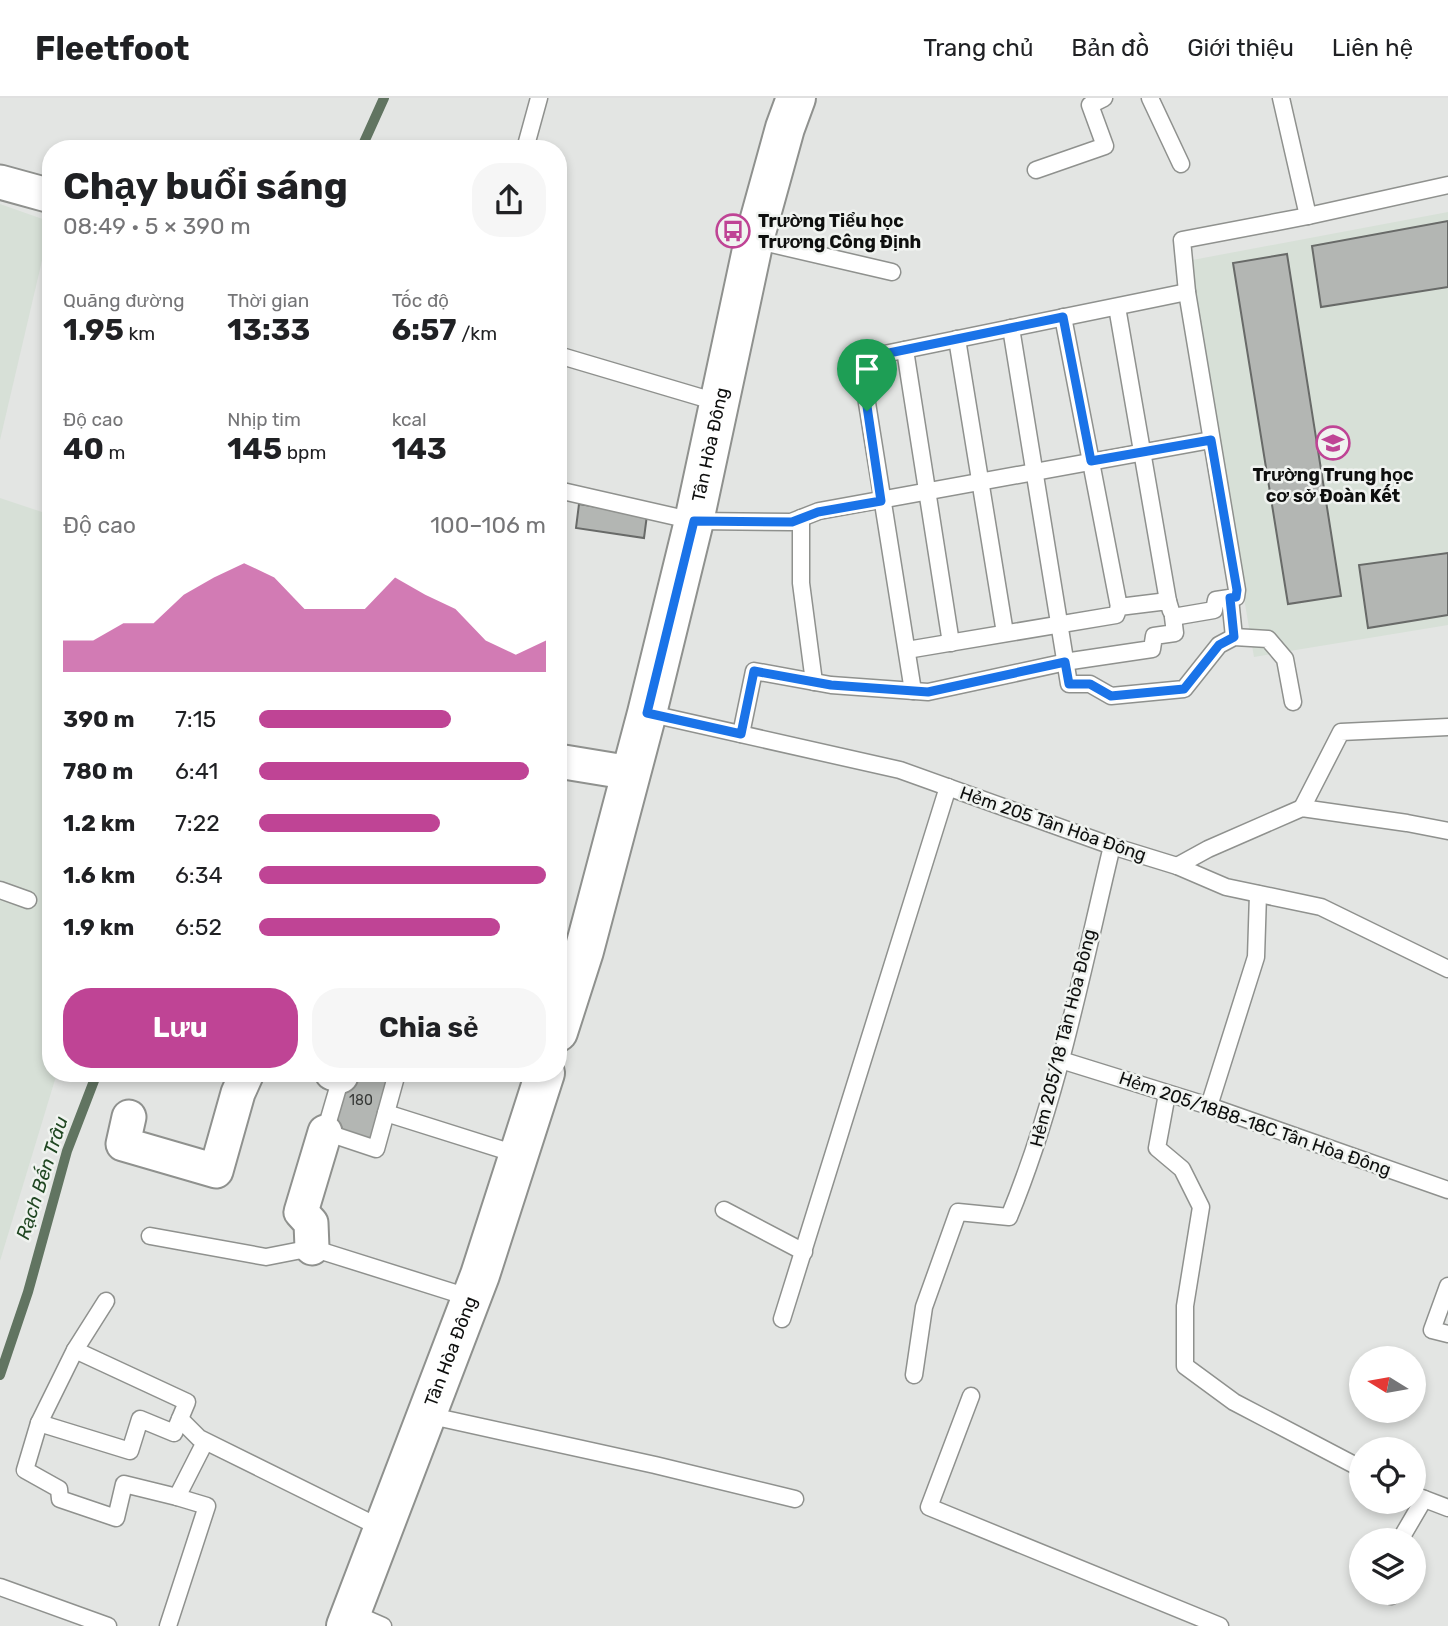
<!DOCTYPE html>
<html lang="vi">
<meta charset="utf-8">
<style>
:root{--surface:#fff;--page:#f6f6f6;--text:#202124;--muted:#757577;--line:#e0e0e0;--accent:#bf4495}
body{margin:0;font-family:Rubik,sans-serif;background:var(--page);color:var(--text);height:100vh;display:flex;flex-direction:column;font-size:26px;white-space:nowrap}
*{box-sizing:border-box;margin:0}
p{font-size:23px;color:var(--muted)}
.icon{flex:none;width:38px;height:38px;fill:none;stroke:currentColor;stroke-width:2;stroke-linecap:round;stroke-linejoin:round}
.map{position:relative;flex:1;overflow:hidden}
.details{position:absolute;left:42px;top:42px;width:525px;height:942px;display:flex;flex-direction:column;background:var(--surface);border-radius:28px;box-shadow:0 4px 10px #0003}
.details>*{flex:none}
.needle{width:46px;rotate:281deg}
.tools{position:absolute;left:1349px;top:1248px;display:grid;gap:14px}
.tools a{display:grid;place-items:center;width:77px;height:77px;border-radius:50%;background:var(--surface);box-shadow:0 4px 10px #0003;font-size:35px}
.pin{position:absolute;display:grid;place-items:center;width:60px;height:60px;color:#fff;margin:-72px -30px;border-radius:50% 50% 50% 0;rotate:-45deg;box-shadow:0 0 7px #0007}
.pin .icon{rotate:45deg}
.round{display:grid;place-items:center;flex:none;width:74px;height:74px;border-radius:28px;background:var(--page)}
.headline{display:flex;align-items:center;justify-content:space-between;height:119px;padding:0 21px}
h1{font-size:38px;font-weight:700;line-height:52px}
.figures{display:grid;grid-template-columns:repeat(3,1fr);gap:10px;height:119px;padding:7px 21px}
.figures div{display:grid;align-content:center}
.figures b{font-size:30px;font-weight:700}
.figures small{font-size:19px;font-weight:400}
.figures p{font-size:19px}
.chart{height:196px;padding:14px 21px}
.chart p{display:flex;justify-content:space-between}
.chart svg{width:100%;height:126px;margin-top:7px;fill:var(--accent);opacity:.7}
.action{display:flex;gap:14px;margin-top:auto;padding:14px 21px}
.action a{flex:1;height:80px;border-radius:28px;background:var(--accent);color:#fff;font-size:28px;font-weight:700;line-height:80px;text-align:center}
.action a+a{background:var(--page);color:var(--text)}
ul{padding:0 21px;list-style:none;font-size:23px}
li{display:grid;grid-template-columns:112px 84px 1fr;align-items:center;height:52px}
li i{height:18px;border-radius:9px;background:var(--accent)}
header{display:flex;align-items:center;gap:42px;box-sizing:border-box;height:98px;padding:0 35px;background:var(--surface);border-bottom:2px solid var(--line)}
header strong{font-size:33px}
nav{display:flex;gap:38px;margin-inline-start:auto;font-size:24px}
.map>svg:first-child{display:block}
.built{fill:#d7e0d7}
.lines{fill:none;stroke-linecap:round;stroke-linejoin:round}
.stream{stroke:#617461;stroke-width:10}
.building{fill:#b3b6b3;stroke:#686a68;stroke-width:2}
.lane-casing{stroke:#8f918e;stroke-width:19}
.street-casing{stroke:#8f918e;stroke-width:37}
.secondary-casing{stroke:#8f918e;stroke-width:42}
.lane{stroke:#fff;stroke-width:16}
.street{stroke:#fff;stroke-width:33}
.secondary{stroke:#fff;stroke-width:38}
.route-casing{stroke:#fff;stroke-width:14}
.route{stroke:#1a73e8;stroke-width:9}
.labels{text-anchor:middle;dominant-baseline:central;stroke-width:5;stroke-linejoin:round;paint-order:stroke}
.number-label{font-size:14px;fill:#373937}
.poi-label{font-size:18px;font-weight:bold;fill:#0e0f0e;stroke:#f0f3f0;text-anchor:start}
.street-label{font-size:18px;fill:#0e0f0e;stroke:#f0f3f0}
.water-label{font-size:19px;font-style:italic;fill:#204722;stroke:#f0f3f0}
</style>
<header>
<strong>Fleetfoot</strong>
<nav><a>Trang chủ</a><a>Bản đồ</a><a>Giới thiệu</a><a>Liên hệ</a></nav>
</header>
<div class="map">
<svg width="1448" height="1528" viewBox="0 0 1448 1528">
<rect width="100%" height="100%" fill="#e3e5e3"/>
<g class="built">
<polygon points="0,106 51,124 0,342"/>
<polygon points="1448,114 1448,527 1254,559 1187,163"/>
<polygon points="0,400 51,417 51,975 57,975 0,1163"/>
</g>
<g class="lines">
<g class="stream">
<polyline points="361,51 384,0"/>
<polyline points="0,1277 28,1194 67,1053 97,975"/>
</g>
</g>
<g class="building">
<polygon points="1448,123 1448,189 1321,209 1312,148"/>
<polygon points="1287,156 1341,498 1288,506 1233,165"/>
<polygon points="579,406 647,417 644,440 576,430"/>
<polygon points="1448,455 1448,517 1368,530 1359,467"/>
<polygon points="345,975 396,975 371,1045 327,1029"/>
</g>
<g class="lines">
<defs>
<g id="lane">
<polyline points="1150,0 1181,66"/>
<polyline points="1281,0 1308,118 1448,87"/>
<polyline points="525,51 539,0"/>
<polyline points="1036,72 1105,48 1090,7 1104,0"/>
<polyline points="754,142 892,174"/>
<polyline points="1117,209 1168,503"/>
<polyline points="1063,219 1119,509"/>
<polyline points="1011,230 1069,586 1090,586 1111,598 1184,591 1219,547 1234,539 1268,541 1285,561 1293,604"/>
<polyline points="957,241 1005,535"/>
<polyline points="905,252 951,545"/>
<polyline points="558,257 720,305"/>
<polyline points="558,392 694,423 791,424 819,413 1211,342"/>
<polyline points="801,420 801,485 814,584"/>
<polyline points="1230,500 1234,539"/>
<polyline points="907,552 1116,517 1119,509 1168,503 1171,513"/>
<polyline points="913,593 860,261 1187,194"/>
<polyline points="647,615 900,672 1112,748 1177,768 1226,789 1321,809 1448,871"/>
<polyline points="741,636 754,573 831,587 928,594 1071,563 1152,551 1154,538 1175,535 1173,519 1214,512 1216,502 1236,499 1237,492 1187,194 1182,142 1308,118"/>
<polyline points="1302,710 1341,634 1448,629"/>
<polyline points="1177,768 1208,751 1302,710 1407,725 1448,733"/>
<polyline points="0,792 28,802"/>
<polyline points="1061,962 1209,1008 1448,1092"/>
<polyline points="342,976 325,1034 376,1051 397,975"/>
<polyline points="1167,996 1157,1050 1182,1071 1201,1109 1185,1208 1185,1268 1234,1304 1362,1371"/>
<polyline points="1209,1008 1256,859 1258,796"/>
<polyline points="386,1015 519,1057"/>
<polyline points="724,1112 804,1154"/>
<polyline points="150,1138 266,1159 312,1150 471,1200"/>
<polyline points="1448,1188 1432,1232 1448,1236"/>
<polyline points="782,1221 948,689"/>
<polyline points="75,1252 39,1325 25,1372 59,1391 60,1401 116,1420 124,1386 177,1399"/>
<path d="M 914,1277 L 924,1209 L 958,1114 L 1009,1119 C 1058,1000 1082,873 1112,748"/>
<polyline points="971,1298 929,1409 1220,1528"/>
<polyline points="427,1317 655,1367 795,1401"/>
<polyline points="180,1321 199,1340 383,1431"/>
<polyline points="39,1325 130,1353 140,1321 174,1335 187,1304 75,1252 106,1203"/>
<polyline points="1414,1397 1448,1410"/>
<polyline points="1400,1442 1424,1401"/>
<polyline points="0,1489 108,1528"/>
<polyline points="1390,1494 1391,1498"/>
<polyline points="351,1514 383,1528"/>
<polyline points="168,1528 207,1408 177,1399 205,1344"/>
</g>
<g id="street">
<polyline points="0,84 51,98"/>
<polyline points="558,663 631,675"/>
<polyline points="332,975 341,978"/>
<polyline points="129,1019 123,1046 216,1073 238,995 247,975"/>
<polyline points="312,1150 311,1125 301,1114 325,1034"/>
</g>
<g id="secondary">
<path id="s1" d="M 558,934 L 584,853 L 647,615 L 694,423 L 754,142 L 785,30 L 796,0"/>
<path id="s2" d="M 346,1528 L 480,1177 L 545,975"/>
</g>
</defs>
<use href="#lane" class="lane-casing"/>
<use href="#street" class="street-casing"/>
<use href="#secondary" class="secondary-casing"/>
<use href="#lane" class="lane"/>
<use href="#street" class="street"/>
<use href="#secondary" class="secondary"/>
</g>
<g class="lines">
<defs>
<polygon id="route" points="1063,219 1091,363 1211,342 1237,492 1236,499 1230,500 1234,539 1219,547 1184,591 1111,598 1090,586 1069,586 1065,564 928,594 831,587 754,573 741,636 647,615 694,423 792,424 818,414 881,403 860,261"/>
</defs>
<use href="#route" class="route-casing"/>
<use href="#route" class="route"/>
</g>
<defs>
<symbol id="bus-ring" viewBox="-11 -11 22 22"><circle r="9.5" fill="#f0f3f0" stroke="#bf4495" stroke-width="1.5"/><path d="M-5-6H5V4H4V6H2V4H-2V6H-4V4H-5ZM-3.5-4V0h7V-4ZM-3.5 1.2v1.5H-2V1.2ZM2 1.2v1.5H3.5V1.2Z" fill="#bf4495"/></symbol>
<symbol id="school-ring" viewBox="-11 -11 22 22"><circle r="9.5" fill="#f0f3f0" stroke="#bf4495" stroke-width="1.5"/><path d="M0-5L7-2L0 1L-7-2ZM-4 1L0 2.5L4 1V4Q0 6-4 4Z" fill="#bf4495"/></symbol>
</defs>
<g fill-rule="evenodd">
<use href="#bus-ring" x="714" y="114" width="38" height="38"/>
<use href="#school-ring" x="1314" y="326" width="38" height="38"/>
</g>
<g class="labels">
<g class="number-label">
<text x="361" y="1002">180</text>
</g>
<g class="poi-label">
<text x="758" y="123">Trường Tiểu học<tspan x="758" dy="21">Trương Công Định</tspan></text>
<text x="1333" y="377" text-anchor="middle">Trường Trung học<tspan x="1333" dy="21">cơ sở Đoàn Kết</tspan></text>
</g>
<g class="street-label">
<text stroke="none"><textPath href="#s1" startOffset="607">Tân Hòa Đông</textPath></text>
<text transform="translate(1053 726) rotate(19)">Hẻm 205 Tân Hòa Đông</text>
<text transform="translate(1063 940) rotate(-76)">Hẻm 205/18 Tân Hòa Đông</text>
<text transform="translate(1255 1026) rotate(19)">Hẻm 205/18B8-18C Tân Hòa Đông</text>
<text stroke="none"><textPath href="#s2" startOffset="294">Tân Hòa Đông</textPath></text>
</g>
<g class="water-label">
<text transform="translate(42 1080) rotate(-72)">Rạch Bến Trâu</text>
</g>
</g>
</svg>
<div class="tools">
<a><svg class="needle" viewBox="-14 -14 28 28"><path d="M0-13l5 13h-10z" fill="#e53935"/><path d="M0 13l5-13h-10z" fill="#757577"/></svg></a>
<a><svg class="icon" aria-label="locate" viewBox="0 0 24 24"><circle cx="12" cy="12" r="6"/><path d="M12 2v4M12 18v4M2 12h4M18 12h4"/></svg></a>
<a><svg class="icon" aria-label="layers" viewBox="0 0 24 24"><path d="M12 4l9 5-9 5-9-5zM3 14l9 5 9-5"/></svg></a>
</div>
<div class="pin" style="left:867px;top:313px;background:#1e9e55"><svg class="icon" aria-label="arrive" viewBox="0 0 24 24"><path d="M6 21V4h12l-3 4 3 4H6"/></svg></div>
<section class="details">
<div class="headline"><div><h1>Chạy buổi sáng</h1><p>08:49 · 5 × 390 m</p></div><a class="round"><svg class="icon" aria-label="share" viewBox="0 0 24 24"><path d="M12 15V3M7 8l5-5 5 5M5 13v7h14v-7"/></svg></a></div>
<div class="figures">
<div><p>Quãng đường</p><b>1.95<small> km</small></b></div>
<div><p>Thời gian</p><b>13:33</b></div>
<div><p>Tốc độ</p><b>6:57<small> /km</small></b></div>
</div>
<div class="figures">
<div><p>Độ cao</p><b>40<small> m</small></b></div>
<div><p>Nhịp tim</p><b>145<small> bpm</small></b></div>
<div><p>kcal</p><b>143</b></div>
</div>
<div class="chart"><p><span>Độ cao</span>100–106 m</p>
<svg viewBox="0 0 160 44" preserveAspectRatio="none"><path d="M0 44V33L10 33L20 27L30 27L40 17L50 11L60 6L70 11L80 22L90 22L100 22L110 11L120 17L130 22L140 33L150 38L160 33V44z"/></svg>
</div>
<ul>
<li><b>390 m</b>7:15<i style="width:67%"></i></li>
<li><b>780 m</b>6:41<i style="width:94%"></i></li>
<li><b>1.2 km</b>7:22<i style="width:63%"></i></li>
<li><b>1.6 km</b>6:34<i style="width:100%"></i></li>
<li><b>1.9 km</b>6:52<i style="width:84%"></i></li>
</ul>
<div class="action"><a>Lưu</a><a>Chia sẻ</a></div>
</section>
</div>
